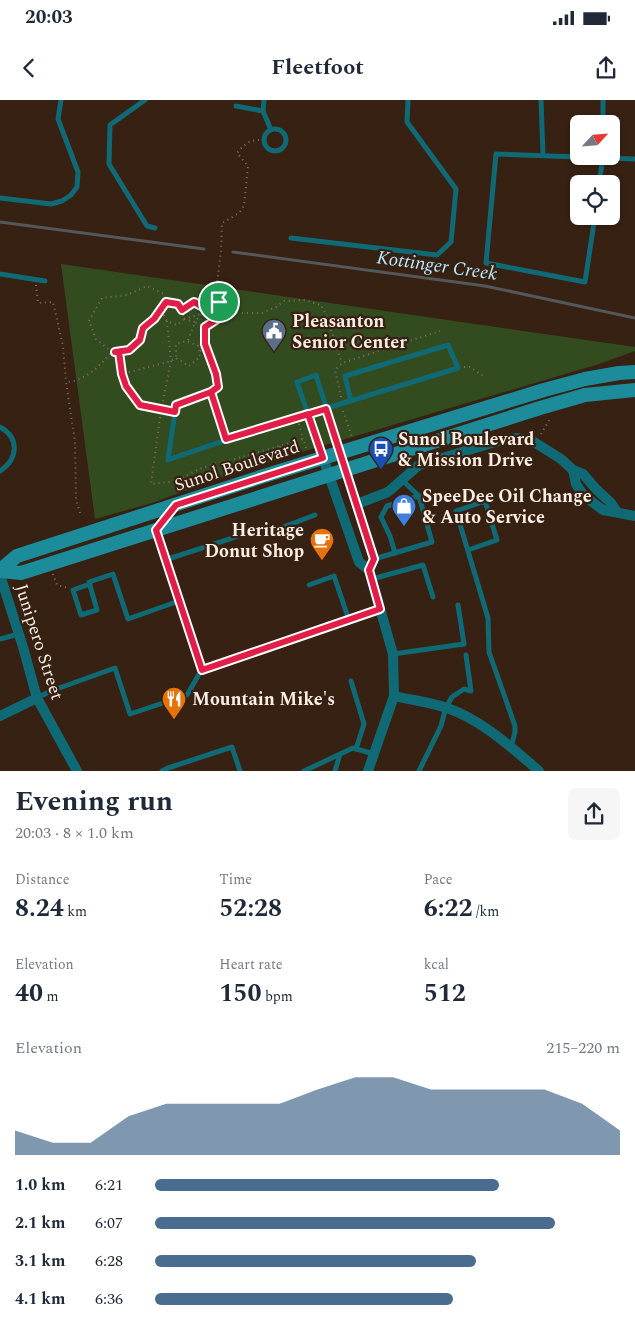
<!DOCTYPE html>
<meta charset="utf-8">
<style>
:root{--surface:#fff;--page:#f6f6f7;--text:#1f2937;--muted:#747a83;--accent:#4a6c8e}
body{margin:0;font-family:Spectral,serif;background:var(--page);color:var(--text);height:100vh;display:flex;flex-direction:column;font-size:19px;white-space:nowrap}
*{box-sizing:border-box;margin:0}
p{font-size:16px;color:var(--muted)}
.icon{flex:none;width:28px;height:28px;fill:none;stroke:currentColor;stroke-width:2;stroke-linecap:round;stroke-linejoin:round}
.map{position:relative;height:671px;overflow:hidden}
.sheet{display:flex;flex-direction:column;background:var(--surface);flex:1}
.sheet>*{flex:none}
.needle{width:32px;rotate:64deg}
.fabs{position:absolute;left:570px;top:15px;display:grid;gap:10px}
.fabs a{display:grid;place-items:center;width:50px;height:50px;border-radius:8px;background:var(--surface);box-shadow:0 1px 4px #0004;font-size:25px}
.pin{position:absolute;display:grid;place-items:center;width:42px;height:42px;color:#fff;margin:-21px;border:2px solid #fff;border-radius:50%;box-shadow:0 1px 5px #0007}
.round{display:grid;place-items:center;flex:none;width:52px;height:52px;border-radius:8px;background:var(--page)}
.head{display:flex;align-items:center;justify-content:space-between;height:85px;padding:0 15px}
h1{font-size:28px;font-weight:700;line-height:38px}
.stats{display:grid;grid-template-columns:repeat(3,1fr);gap:8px;height:85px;padding:5px 15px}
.stats div{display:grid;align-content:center}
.stats b{font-size:25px;font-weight:700}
.stats small{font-size:14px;font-weight:400}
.stats p{font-size:14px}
.chart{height:140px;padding:10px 15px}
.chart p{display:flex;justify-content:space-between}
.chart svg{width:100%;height:90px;margin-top:5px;fill:var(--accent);opacity:.7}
ul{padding:0 15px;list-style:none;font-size:16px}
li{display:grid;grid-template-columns:80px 60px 1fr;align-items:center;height:38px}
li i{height:12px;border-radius:6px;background:var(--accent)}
.status{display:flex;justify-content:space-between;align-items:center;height:35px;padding:0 25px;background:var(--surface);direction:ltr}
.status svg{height:14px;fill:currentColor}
header{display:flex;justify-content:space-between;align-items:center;height:65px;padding:0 15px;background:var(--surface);font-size:22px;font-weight:700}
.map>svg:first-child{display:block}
.green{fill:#334c1f}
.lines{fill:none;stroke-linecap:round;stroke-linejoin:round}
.stream{stroke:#53585a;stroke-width:3}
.path{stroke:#837064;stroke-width:2;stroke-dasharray:1 4;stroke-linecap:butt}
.lane{stroke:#106a75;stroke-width:5}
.street{stroke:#106a75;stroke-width:10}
.secondary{stroke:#1c8c9b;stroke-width:14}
.route-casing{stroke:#fff;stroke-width:10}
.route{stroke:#e11d48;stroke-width:6}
.labels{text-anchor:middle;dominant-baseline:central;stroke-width:4.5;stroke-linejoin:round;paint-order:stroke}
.poi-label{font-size:18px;font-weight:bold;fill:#fceee5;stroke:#362113;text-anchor:start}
.street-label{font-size:18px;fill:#fceee5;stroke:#362113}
.water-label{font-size:19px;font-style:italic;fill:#b8e9ff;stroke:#362113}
</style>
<div class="status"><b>20:03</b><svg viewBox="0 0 49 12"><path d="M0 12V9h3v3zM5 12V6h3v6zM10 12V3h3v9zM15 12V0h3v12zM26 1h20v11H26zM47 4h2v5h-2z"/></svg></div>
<header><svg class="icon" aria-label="back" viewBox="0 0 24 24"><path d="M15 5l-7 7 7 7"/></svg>Fleetfoot<svg class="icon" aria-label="share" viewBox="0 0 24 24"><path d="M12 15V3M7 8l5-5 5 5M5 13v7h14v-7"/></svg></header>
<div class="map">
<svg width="635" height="671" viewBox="0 0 635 671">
<rect width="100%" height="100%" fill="#362113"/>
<polygon class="green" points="61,164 635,247 635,251 599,264 295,354 209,382 152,403 95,419"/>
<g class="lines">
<g class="stream">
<polyline points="0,122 204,149"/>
<polyline points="233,152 485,186 635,218"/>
</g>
<g class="path">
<polyline points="36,185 38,203 53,202 63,246 66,282"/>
<polyline points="182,209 194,202 205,208 218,202"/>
<polyline points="161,211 167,221 177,225 184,219 182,209 177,204 166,202"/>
<path d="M 222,216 L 219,202 L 217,184 L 221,151 L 222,123 L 239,113 L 244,106 L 248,66 L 237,53 C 245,43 251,39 264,40"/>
<polyline points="184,219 195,222 205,208"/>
<polyline points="184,219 200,214"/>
<polyline points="167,221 171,261 161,310 168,311"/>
<polyline points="188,240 195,222 205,227"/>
<polyline points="205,244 199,250 208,253 205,244 205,227 222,216 235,213 262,213 276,207 284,201 304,200 321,205 326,215 342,263"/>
<polyline points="112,252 96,239 89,221 102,198 127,195 147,186 164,194 166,202 154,219 143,228 140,239 129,250 117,252"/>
<polyline points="208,253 216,274 218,287 216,288"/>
<polyline points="464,267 470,267 485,277"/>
<polyline points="122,274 126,286 140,305 161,310 151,384 169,382 184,377 199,369 214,364 235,359 303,339 307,350"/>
<polyline points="341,297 335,270 342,263 440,231"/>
<polyline points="343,311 352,337"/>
<polyline points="299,324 303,339"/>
<polyline points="541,334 551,317"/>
<path d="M 261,362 C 270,359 279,356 280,345"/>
<path d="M 80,413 L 76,399 L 75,342 L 66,282 C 86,281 99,266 112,252 L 119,252 L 122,274 L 171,261 L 176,258 L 189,266 L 200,257 L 198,246 L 187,241 L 176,244 L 176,258"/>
<polyline points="53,474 57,485 68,488"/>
</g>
<g class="lane">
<polyline points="145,0 110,25 109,64 147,126 155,128"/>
<polyline points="264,0 263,11 271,30"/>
<polyline points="541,0 543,55"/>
<polyline points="236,6 263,11"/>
<polyline points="603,24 603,0"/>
<circle cx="275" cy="40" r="11"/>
<polyline points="599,84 603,57"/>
<polyline points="0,98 51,104 62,101 71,95 77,87 78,72 58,19 61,0"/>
<polyline points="595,116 585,182 486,163 496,54 635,59"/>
<polyline points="291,138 437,155 451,142 456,89 407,22 408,0"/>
<polyline points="0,174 45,181"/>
<path d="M 0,327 C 20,338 18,359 0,371"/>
<path d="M 226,339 L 211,293 L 176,305 L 168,360 C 263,326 361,298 458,268 L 448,245 L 345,276 L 351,301"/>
<polyline points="323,358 297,282 316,275 340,352"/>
<polyline points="171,411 156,430 202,569"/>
<polyline points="468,450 497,440 485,401 456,411 488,518 489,552 515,626 515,632 511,647"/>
<polyline points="395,453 390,436 381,417 387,406 419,396"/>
<polyline points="374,459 432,442 419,396 402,380"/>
<polyline points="165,460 266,427 278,429 315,415"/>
<polyline points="372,479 423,465 433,497"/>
<polyline points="90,484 73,490 81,515 97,510 89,482 113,474 128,519 179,501"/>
<polyline points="309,485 334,476 349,520"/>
<polyline points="0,539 19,534"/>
<polyline points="393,554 464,544 458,505"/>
<polyline points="351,581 364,624 356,649"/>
<polyline points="37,598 51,591 115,568 130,614 187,595 202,569 380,509"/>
<polyline points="162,671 168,668 232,647 240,671"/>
<polyline points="304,671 353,648 374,654"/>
<polyline points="335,671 340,654"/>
<polyline points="419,671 441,626 446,607 452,597 464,589 471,591 466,555"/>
</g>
<g class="street">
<polyline points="340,353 374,459 369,470"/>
<polyline points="323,358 359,462 369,470 393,554 394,596 368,671"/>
<polyline points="573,370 576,384 584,396 603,410 635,416"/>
<polyline points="357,404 388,392 419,365 502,340 518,338 534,342 561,359 573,370 583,374 596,389 611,403 617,412"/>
<polyline points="0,475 23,547 37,598 77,671"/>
<path d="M 394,596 C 411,600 430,602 447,608 C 482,620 511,647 539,671"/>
<polyline points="0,616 37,598"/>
</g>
<g class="secondary">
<polyline points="0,470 17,456 267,375 544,290 585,279 619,273 635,272"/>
<polyline points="0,471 21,473 540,308 585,295 635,290"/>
</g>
</g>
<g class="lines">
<defs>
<polyline id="route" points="219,202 205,208 194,202 182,210 178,204 166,202 154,219 143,228 140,240 129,250 115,252 119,252 122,274 126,286 140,305 175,312 176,305 211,292 226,339 308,314 323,358 176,405 156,430 202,570 380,509 369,470 374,459 326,309 226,339 211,292 218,287 216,274 205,244 205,227 222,216 219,202"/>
</defs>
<use href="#route" class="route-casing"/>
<use href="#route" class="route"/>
</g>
<defs>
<symbol id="civic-pin" viewBox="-11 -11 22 30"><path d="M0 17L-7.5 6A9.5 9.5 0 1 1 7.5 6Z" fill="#5c6f8a" stroke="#362113"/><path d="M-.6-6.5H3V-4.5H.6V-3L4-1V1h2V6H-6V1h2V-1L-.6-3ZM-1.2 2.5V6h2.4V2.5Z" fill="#fff"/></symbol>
<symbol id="bus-pin" viewBox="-11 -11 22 30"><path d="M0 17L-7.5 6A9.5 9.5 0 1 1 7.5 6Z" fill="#1a4fb4" stroke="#362113"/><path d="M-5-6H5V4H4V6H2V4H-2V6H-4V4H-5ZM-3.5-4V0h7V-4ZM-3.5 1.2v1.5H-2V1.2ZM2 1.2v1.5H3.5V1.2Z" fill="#fff"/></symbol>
<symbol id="shop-pin" viewBox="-11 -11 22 30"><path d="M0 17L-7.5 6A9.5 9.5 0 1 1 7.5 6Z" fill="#3f7fe0" stroke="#362113"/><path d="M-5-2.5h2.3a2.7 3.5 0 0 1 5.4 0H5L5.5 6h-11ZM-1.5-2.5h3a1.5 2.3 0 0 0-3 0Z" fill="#fff"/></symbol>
<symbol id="cafe-pin" viewBox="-11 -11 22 30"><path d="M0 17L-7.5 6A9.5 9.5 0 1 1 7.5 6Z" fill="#e8710a" stroke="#362113"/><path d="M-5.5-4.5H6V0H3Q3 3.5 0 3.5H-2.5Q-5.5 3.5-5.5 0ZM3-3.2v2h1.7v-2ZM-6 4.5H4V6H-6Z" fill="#fff"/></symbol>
<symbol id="restaurant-pin" viewBox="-11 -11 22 30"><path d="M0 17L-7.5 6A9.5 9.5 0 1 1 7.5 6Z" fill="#e8710a" stroke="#362113"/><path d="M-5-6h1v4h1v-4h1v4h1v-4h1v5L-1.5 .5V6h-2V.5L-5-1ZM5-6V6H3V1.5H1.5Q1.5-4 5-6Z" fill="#fff"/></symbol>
</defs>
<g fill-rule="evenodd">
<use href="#civic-pin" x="260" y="217" width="28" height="38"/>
<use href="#bus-pin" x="367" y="335" width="28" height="38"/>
<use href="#shop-pin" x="390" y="392" width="28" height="38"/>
<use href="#cafe-pin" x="308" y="426" width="28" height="38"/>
<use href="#restaurant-pin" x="160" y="585" width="28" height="38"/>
</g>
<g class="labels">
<g class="poi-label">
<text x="292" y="221">Pleasanton<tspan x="292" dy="21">Senior Center</tspan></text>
<text x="398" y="339">Sunol Boulevard<tspan x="398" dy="21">&amp; Mission Drive</tspan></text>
<text x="422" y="396">SpeeDee Oil Change<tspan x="422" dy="21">&amp; Auto Service</tspan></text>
<text x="304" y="430" text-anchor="end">Heritage<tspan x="304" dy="21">Donut Shop</tspan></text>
<text x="192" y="599">Mountain Mike's</text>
</g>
<g class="street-label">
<text transform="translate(237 366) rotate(-18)">Sunol Boulevard</text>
<text transform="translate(39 542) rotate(72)">Junipero Street</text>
</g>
<g class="water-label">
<text transform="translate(437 166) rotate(8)">Kottinger Creek</text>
</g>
</g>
</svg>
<div class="fabs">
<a><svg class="needle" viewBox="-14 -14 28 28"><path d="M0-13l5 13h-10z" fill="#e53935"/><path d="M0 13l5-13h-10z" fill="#747a83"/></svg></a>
<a><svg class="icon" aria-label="locate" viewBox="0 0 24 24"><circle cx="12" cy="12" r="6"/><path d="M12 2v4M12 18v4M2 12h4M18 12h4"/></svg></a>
</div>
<div class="pin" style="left:219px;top:202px;background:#1e9e55"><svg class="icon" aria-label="arrive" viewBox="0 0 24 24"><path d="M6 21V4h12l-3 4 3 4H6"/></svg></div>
</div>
<section class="sheet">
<div class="head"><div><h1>Evening run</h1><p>20:03 · 8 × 1.0 km</p></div><a class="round"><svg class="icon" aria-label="share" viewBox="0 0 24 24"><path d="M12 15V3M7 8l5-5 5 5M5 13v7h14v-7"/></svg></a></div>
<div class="stats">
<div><p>Distance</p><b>8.24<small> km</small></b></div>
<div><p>Time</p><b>52:28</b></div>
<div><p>Pace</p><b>6:22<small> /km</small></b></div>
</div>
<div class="stats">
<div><p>Elevation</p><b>40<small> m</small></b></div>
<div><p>Heart rate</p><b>150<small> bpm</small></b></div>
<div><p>kcal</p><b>512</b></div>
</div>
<div class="chart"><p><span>Elevation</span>215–220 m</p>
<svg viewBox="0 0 160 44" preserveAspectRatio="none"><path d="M0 44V32L10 38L20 38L30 25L40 19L50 19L60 19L70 19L80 12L90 6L100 6L110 12L120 12L130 12L140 12L150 19L160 32V44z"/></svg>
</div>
<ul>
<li><b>1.0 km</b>6:21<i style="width:74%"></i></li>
<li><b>2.1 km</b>6:07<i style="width:86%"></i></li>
<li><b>3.1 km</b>6:28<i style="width:69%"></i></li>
<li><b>4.1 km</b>6:36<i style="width:64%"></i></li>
</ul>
</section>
